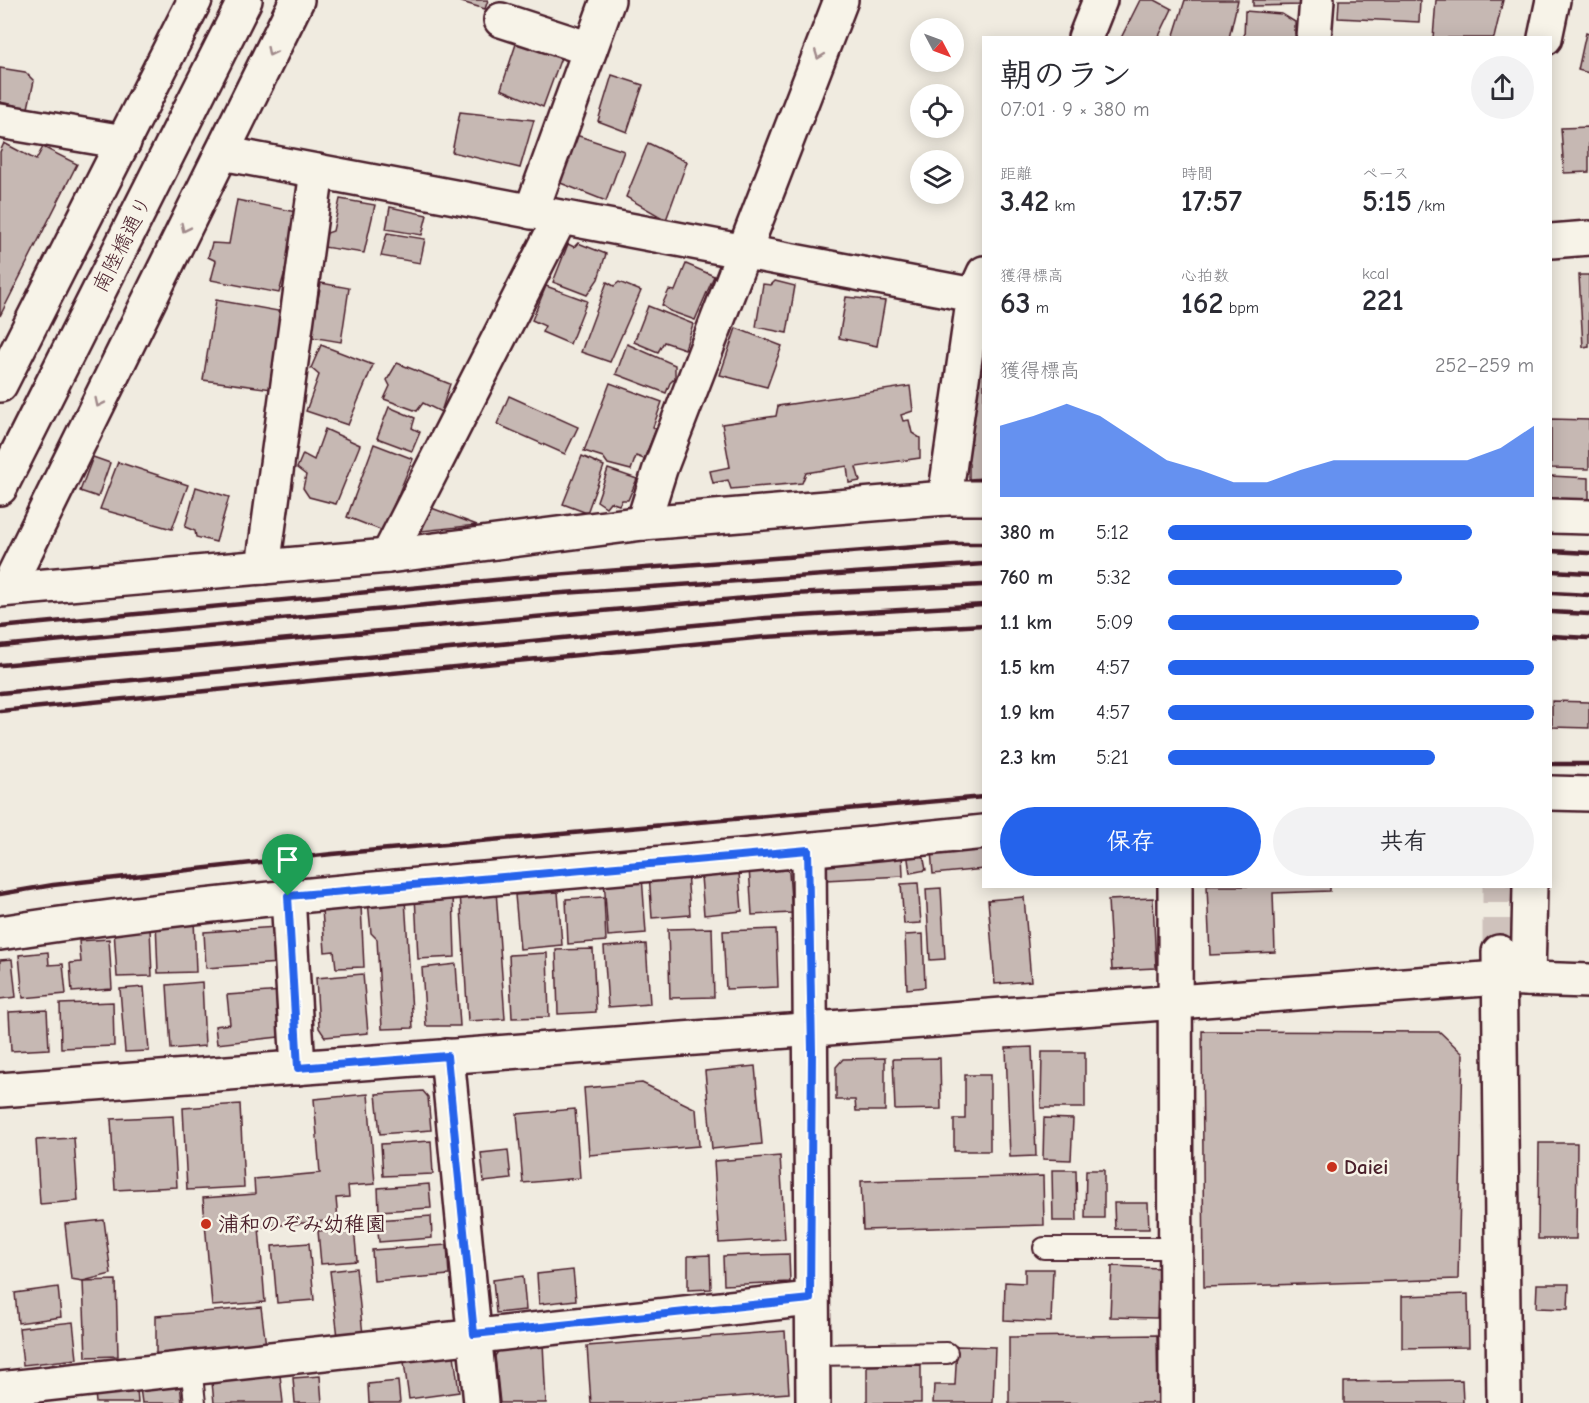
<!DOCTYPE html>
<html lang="ja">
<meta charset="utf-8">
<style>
:root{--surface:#fff;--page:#f2f2f3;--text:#2b2b33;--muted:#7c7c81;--accent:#2563eb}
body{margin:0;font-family:"Comic Neue","Klee One",sans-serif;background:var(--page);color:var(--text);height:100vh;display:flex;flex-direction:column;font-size:22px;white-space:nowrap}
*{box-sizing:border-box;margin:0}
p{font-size:20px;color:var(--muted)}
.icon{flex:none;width:33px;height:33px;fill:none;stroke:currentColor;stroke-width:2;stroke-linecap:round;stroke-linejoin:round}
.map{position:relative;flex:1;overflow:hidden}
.drawer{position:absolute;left:982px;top:36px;width:570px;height:852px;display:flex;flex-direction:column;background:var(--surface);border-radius:0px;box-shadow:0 3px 15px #0003}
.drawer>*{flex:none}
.needle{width:39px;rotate:131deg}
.buttons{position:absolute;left:910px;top:18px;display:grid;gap:12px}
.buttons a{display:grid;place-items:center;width:54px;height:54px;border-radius:50%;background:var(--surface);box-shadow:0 3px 15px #0003;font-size:30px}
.pin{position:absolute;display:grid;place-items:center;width:51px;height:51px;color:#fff;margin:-62px -26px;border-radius:50% 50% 50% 0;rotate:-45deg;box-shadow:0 0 6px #0007}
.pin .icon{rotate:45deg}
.round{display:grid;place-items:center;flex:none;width:63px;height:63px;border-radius:32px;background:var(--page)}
.summary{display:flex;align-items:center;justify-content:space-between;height:102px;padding:0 18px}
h1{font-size:33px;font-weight:800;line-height:45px}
.stats{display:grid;grid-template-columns:repeat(3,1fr);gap:9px;height:102px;padding:6px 18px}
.stats div{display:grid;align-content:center}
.stats b{font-size:30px;font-weight:800}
.stats small{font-size:16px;font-weight:400}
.stats p{font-size:16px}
.chart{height:168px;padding:12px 18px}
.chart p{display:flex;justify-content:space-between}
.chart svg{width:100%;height:108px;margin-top:6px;fill:var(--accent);opacity:.7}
.primary-button{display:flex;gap:12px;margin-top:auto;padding:12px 18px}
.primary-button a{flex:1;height:69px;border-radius:36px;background:var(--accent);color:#fff;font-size:24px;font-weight:800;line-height:69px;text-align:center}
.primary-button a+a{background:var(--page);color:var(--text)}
ul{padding:0 18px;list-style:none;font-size:20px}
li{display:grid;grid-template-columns:96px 72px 1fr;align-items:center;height:45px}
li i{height:15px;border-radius:8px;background:var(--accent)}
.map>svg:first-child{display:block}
.building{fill:#c6b8b3;stroke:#4a1f2b;stroke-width:1.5}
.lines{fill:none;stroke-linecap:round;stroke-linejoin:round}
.tertiary-tunnel{stroke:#cfc2bc;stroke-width:33;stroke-dasharray:33 16;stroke-linecap:butt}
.service-casing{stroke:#4a1f2b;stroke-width:24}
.minor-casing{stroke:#4a1f2b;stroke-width:38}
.tertiary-casing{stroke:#4a1f2b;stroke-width:38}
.service{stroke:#f7f3e8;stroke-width:20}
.minor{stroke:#f7f3e8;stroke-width:33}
.tertiary{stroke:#f7f3e8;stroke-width:33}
.rail{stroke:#4a1f2b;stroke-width:4.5}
.oneway{stroke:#a0898a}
.route-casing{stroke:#fff;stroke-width:12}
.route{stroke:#2563eb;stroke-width:8}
.poi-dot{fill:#c8321e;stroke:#f7f3e8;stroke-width:2}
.labels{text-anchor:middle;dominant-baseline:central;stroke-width:5;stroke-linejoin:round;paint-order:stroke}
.street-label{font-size:21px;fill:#4a1f2b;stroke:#f7f3e8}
.poi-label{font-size:21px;font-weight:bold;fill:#4a1f2b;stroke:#f7f3e8;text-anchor:start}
</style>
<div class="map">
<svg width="1589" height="1403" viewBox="0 0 1589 1403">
<rect width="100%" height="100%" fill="#f0ebe0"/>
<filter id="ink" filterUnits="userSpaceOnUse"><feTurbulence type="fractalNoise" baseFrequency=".0167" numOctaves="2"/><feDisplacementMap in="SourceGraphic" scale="12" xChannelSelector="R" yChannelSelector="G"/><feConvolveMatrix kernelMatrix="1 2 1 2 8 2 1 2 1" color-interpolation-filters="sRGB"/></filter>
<g filter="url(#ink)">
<g class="building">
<polygon points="455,0 488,0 485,9"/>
<polygon points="1140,0 1155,0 1172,9 1158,38 1121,38"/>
<polygon points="1185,0 1238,0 1229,38 1173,38"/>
<polygon points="1253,0 1303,0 1303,5 1253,6"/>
<polygon points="1339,0 1420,0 1419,22 1338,18"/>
<polygon points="1436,0 1503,0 1494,38 1433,38"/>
<polygon points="1245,11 1282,14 1295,22 1295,38 1244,38"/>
<polygon points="1586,33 1589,34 1589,73 1578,70"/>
<polygon points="519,35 563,52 543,107 501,89"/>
<polygon points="0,68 25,72 34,81 28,108 0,102"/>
<polygon points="612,75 643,85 627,132 598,121"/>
<polygon points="460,112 534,120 520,168 452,152"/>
<polygon points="1589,127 1589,172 1564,173 1561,128"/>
<polygon points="576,135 624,151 606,201 558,182"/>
<polygon points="4,143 36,160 43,147 77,164 0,316 0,152"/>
<polygon points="648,143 687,162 666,220 626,197"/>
<polygon points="340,199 375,205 364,253 323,247 327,233 333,231"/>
<polygon points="237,200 301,213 279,293 211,280 216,261 208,257 212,243 229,244"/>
<polygon points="390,207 427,215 422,235 386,229"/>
<polygon points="387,233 425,239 420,263 381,256"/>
<polygon points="578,243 606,254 598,279 587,295 553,282 568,244 574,247"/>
<polygon points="686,264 714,276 695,320 670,311 662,305 669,290 675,291"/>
<polygon points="1579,275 1589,275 1589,346 1583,347"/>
<polygon points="775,281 795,286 787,333 756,327 763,284 771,285"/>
<polygon points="607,282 614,286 619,282 641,291 610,362 581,352"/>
<polygon points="321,283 349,288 341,342 311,337"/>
<polygon points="546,286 587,301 570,344 542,332 545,326 532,320"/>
<polygon points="846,297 885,301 877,346 839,338"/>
<polygon points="216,300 284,312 272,389 203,380"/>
<polygon points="648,306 693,324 685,349 664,342 658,352 634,342"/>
<polygon points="736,328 782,346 767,387 720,375"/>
<polygon points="627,344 675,365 675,378 670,383 666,393 616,374"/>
<polygon points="321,345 373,365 348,425 306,411 319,375 311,368"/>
<polygon points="397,363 450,384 441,412 423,403 417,411 384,399 390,386 387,380"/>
<polygon points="978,367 984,368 984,478 969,479 969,464 963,461"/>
<polygon points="610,383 662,402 653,427 656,429 644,459 636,456 631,470 608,464 603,457 584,451"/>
<polygon points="910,386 913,411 901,415 903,421 909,420 912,433 920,438 920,458 856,467 860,481 849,483 847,466 806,473 802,483 731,489 728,480 713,483 710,471 730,467 722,424 776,416 778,406"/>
<polygon points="509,396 578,427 565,454 497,424"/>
<polygon points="389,407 415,418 412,428 420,432 412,451 377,438"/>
<polygon points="1551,419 1589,420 1589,469 1551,468"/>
<polygon points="325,429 360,445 336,504 309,497 303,488 306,475 297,468 303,454 314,460"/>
<polygon points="374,444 413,459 383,531 347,517"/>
<polygon points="582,456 604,466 587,513 563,504"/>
<polygon points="93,457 110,463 98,497 80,491"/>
<polygon points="118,462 188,485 172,529 100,509"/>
<polygon points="608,469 637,479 628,500 622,500 619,505 610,502 606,507 597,501"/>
<polygon points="1551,476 1589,478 1589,501 1551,500"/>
<polygon points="196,487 229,497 216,542 196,537 195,531 185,527"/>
<polygon points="429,507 477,525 422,531"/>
<polygon points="1552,701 1589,702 1589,728 1552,727"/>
<polygon points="984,845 984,869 933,874 931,851"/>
<polygon points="922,849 926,870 910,873 907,852"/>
<polygon points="902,853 903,876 825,880 827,866 834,865 835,857"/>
<polygon points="781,865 789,872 792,913 752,915 749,867"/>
<polygon points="687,871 690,915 652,918 649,873"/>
<polygon points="739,873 742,911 704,915 701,876"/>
<polygon points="642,876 646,933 608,936 604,879"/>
<polygon points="918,883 921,923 904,924 901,884"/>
<polygon points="1207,886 1330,886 1330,891 1273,893 1275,952 1210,955"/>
<polygon points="941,888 945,959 930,960 926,889"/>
<polygon points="496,890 505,1019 468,1021 460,892"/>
<polygon points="558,892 562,945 520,949 515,895"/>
<polygon points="453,894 455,957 418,959 415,895"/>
<polygon points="604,897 606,941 568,944 566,899"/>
<polygon points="1024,897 1031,981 995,984 988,900"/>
<polygon points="1153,898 1156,968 1112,970 1108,900"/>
<polygon points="405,899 413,1028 382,1029 377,939 371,933 368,901"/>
<polygon points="361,906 364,967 336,968 334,951 325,952 322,909"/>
<polygon points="194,919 196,972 158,973 156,921"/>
<polygon points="277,927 279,963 206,968 204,932"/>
<polygon points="150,928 152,976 117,977 114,930"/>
<polygon points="712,928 714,997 670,998 668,929"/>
<polygon points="776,929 778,987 726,989 723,931"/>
<polygon points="923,934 925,987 907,989 905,935"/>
<polygon points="109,939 112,989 72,992 70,963 81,962 79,941"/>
<polygon points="646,944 650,1004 608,1007 604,947"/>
<polygon points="593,949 596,1012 558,1014 556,950"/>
<polygon points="48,952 49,965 63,964 66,994 23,998 19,955"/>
<polygon points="547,953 549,1017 512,1018 509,955"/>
<polygon points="12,959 16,997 0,999 0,960"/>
<polygon points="456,964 460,1026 426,1026 422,968"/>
<polygon points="363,974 368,1033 325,1037 319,1028 316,978"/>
<polygon points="202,982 205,1046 171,1049 167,985"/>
<polygon points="144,987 149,1051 125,1052 120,989"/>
<polygon points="283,991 288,1036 217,1044 215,1026 230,1024 227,995"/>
<polygon points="113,1002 114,1046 61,1048 60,1004"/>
<polygon points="47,1010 49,1049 11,1051 9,1012"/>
<polygon points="1202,1031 1440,1032 1463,1054 1458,1279 1204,1287"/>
<polygon points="1032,1047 1036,1156 1010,1157 1006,1048"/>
<polygon points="1042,1052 1085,1052 1085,1108 1041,1108"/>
<polygon points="885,1058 885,1111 856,1111 855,1100 836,1100 836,1067 843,1059"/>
<polygon points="940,1058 941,1109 895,1110 893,1059"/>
<polygon points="755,1066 762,1144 712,1149 705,1071"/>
<polygon points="965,1075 990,1075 990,1151 954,1151 954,1119 965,1119"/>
<polygon points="642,1083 696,1109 699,1146 589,1155 584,1088"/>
<polygon points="423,1091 428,1097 431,1130 380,1134 376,1094"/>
<polygon points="368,1094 375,1184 348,1186 349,1197 336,1198 338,1220 259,1227 265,1302 212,1306 203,1198 255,1194 254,1179 320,1173 314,1099"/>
<polygon points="240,1104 244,1187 187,1190 183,1108"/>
<polygon points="575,1109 580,1178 523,1183 517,1114"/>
<polygon points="173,1116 177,1187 115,1190 111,1119"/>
<polygon points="1044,1118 1073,1119 1071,1160 1043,1159"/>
<polygon points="74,1138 78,1201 40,1204 36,1140"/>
<polygon points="431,1141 433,1174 383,1176 381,1144"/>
<polygon points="1539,1143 1577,1143 1576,1239 1538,1239"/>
<polygon points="508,1150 511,1179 484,1182 481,1153"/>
<polygon points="780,1156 785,1239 719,1243 714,1161"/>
<polygon points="1052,1170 1076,1170 1077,1221 1053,1221"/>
<polygon points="1086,1170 1104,1170 1104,1218 1085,1218"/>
<polygon points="1043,1176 1044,1225 863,1230 861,1181"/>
<polygon points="429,1184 431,1208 379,1211 378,1188"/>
<polygon points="1114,1203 1148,1203 1149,1229 1115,1229"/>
<polygon points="431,1216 432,1238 379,1242 377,1220"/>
<polygon points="104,1220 111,1274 83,1281 71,1279 65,1224"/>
<polygon points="354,1227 357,1261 321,1264 318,1231"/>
<polygon points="309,1243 314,1300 277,1303 272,1246"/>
<polygon points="447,1245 449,1275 374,1281 372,1250"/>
<polygon points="789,1254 790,1282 724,1285 723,1256"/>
<polygon points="710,1255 711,1289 688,1290 688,1256"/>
<polygon points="1112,1266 1159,1268 1157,1318 1110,1317"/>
<polygon points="356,1268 363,1335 338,1337 330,1271"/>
<polygon points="1025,1269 1053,1269 1051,1322 1004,1320 1005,1282 1025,1283"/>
<polygon points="573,1270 576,1300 539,1304 537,1274"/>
<polygon points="523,1276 526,1310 496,1313 493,1280"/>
<polygon points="116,1280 118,1356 86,1357 83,1281"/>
<polygon points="1537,1284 1569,1284 1568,1309 1536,1308"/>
<polygon points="58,1287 61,1317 18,1323 15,1293"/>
<polygon points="1468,1294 1469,1347 1402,1348 1402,1296"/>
<polygon points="261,1307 266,1346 156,1355 156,1316"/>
<polygon points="73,1322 77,1359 23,1365 19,1328"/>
<polygon points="785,1331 789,1393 655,1403 591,1403 587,1346"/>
<polygon points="1157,1335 1158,1403 1009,1403 1009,1337"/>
<polygon points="543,1343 546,1403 500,1403 495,1356 501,1347"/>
<polygon points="957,1346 995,1347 993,1403 933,1403 934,1385 955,1385"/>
<polygon points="454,1355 459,1392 409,1399 404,1362"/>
<polygon points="921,1365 921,1403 867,1403 867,1366"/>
<polygon points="280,1375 283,1403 214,1403 212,1382"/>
<polygon points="320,1376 322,1403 295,1403 293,1378"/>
<polygon points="1462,1380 1463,1403 1344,1403 1344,1382"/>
<polygon points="398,1381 400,1403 369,1403 368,1384"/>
<polygon points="180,1383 182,1403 142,1403 140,1388"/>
<polygon points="137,1389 138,1403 96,1403 95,1392"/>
</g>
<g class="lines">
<polyline class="tertiary-tunnel" points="1499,952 1499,886"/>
<defs>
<g id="service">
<polyline points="1044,1248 1174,1248"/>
<polyline points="811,1355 947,1353"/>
<polyline points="191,1367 195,1403"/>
</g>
<g id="minor">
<polyline points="501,20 590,49"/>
<polyline points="1085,38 1100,0"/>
<polyline points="1314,38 1317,0"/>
<polyline points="0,121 124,142"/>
<polyline points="222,153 984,297"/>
<polyline points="531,212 608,0"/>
<polyline points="1551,241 1589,238"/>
<polyline points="0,385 195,0"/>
<polyline points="945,498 974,295 984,273"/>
<polyline points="1551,516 1589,517"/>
<polyline points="643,523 660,469 841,0"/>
<polyline points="388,556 560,218"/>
<polyline points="263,567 317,171"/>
<polyline points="7,589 297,0"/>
<polyline points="0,590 388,556 643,523 945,498 984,498"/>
<polyline points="1551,793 1589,794"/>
<polyline points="809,850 813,1403"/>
<polyline points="1175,886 1176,1403"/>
<polyline points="288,896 298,1068"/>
<path d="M 0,933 C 164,907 329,893 494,878 C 657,864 821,849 984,832"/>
<polyline points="1528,979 1530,886"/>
<polyline points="447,1056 481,1403"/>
<polyline points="0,1389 810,1299"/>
</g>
<g id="tertiary">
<polyline points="1545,38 1553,0"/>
<polyline points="0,488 245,0"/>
<polyline points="1499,952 1504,1403"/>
<polyline points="0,1090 1498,978 1589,981"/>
</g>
</defs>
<use href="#service" class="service-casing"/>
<use href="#minor" class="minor-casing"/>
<use href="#tertiary" class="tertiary-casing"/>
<use href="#service" class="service"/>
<use href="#minor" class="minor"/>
<use href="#tertiary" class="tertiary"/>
<g class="rail">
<polyline points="1551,551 1589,553"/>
<polyline points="1551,571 1589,573"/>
<polyline points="1551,593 1589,595"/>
<polyline points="1551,612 1589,614"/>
<polyline points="0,627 516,578 953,544 984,544"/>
<polyline points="1551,636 1589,638"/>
<polyline points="0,646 519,596 984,564"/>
<polyline points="0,665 792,594 984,585"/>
<polyline points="0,693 766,618 984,605"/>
<polyline points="0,711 765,637 984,625"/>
<polyline points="1551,764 1589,764"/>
<polyline points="0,894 53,885 332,854 984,797"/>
</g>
</g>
<defs><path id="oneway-chevron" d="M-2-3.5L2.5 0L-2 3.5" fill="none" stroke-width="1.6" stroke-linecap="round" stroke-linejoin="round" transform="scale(1.5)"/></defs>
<g class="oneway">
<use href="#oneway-chevron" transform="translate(271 52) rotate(116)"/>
<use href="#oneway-chevron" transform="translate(819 55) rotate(111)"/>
<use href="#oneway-chevron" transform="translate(185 228) rotate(116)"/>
<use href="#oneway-chevron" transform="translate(99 403) rotate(116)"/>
</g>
</g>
<g class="lines" filter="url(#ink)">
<defs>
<polygon id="route" points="808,850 812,1050 810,1299 474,1334 447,1056 298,1068 288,896"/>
</defs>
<use href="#route" class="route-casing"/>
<use href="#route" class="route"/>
</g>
<g class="poi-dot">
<circle cx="1332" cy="1167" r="6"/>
<circle cx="206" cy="1224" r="6"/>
</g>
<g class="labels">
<g class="street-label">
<text transform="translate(122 244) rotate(-63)">南陸橋通り</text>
</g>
<g class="poi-label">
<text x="1344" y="1167">Daiei</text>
<text x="218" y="1224">浦和のぞみ幼稚園</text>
</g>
</g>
</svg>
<div class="buttons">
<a><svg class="needle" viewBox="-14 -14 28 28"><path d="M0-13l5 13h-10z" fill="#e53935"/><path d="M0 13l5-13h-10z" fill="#7c7c81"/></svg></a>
<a><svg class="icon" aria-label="locate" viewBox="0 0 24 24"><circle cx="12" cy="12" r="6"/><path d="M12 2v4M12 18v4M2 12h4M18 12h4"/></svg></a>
<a><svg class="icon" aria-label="layers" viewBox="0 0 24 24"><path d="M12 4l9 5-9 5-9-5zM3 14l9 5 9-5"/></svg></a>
</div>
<div class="pin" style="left:288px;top:896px;background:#1e9e55"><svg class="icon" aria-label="arrive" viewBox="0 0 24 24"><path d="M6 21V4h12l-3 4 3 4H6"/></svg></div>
<section class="drawer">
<div class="summary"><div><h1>朝のラン</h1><p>07:01 · 9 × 380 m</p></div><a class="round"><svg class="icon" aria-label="share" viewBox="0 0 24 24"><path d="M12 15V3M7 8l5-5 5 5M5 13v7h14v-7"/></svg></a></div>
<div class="stats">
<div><p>距離</p><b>3.42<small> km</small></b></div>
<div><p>時間</p><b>17:57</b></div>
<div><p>ペース</p><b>5:15<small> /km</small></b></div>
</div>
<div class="stats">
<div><p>獲得標高</p><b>63<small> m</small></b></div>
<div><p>心拍数</p><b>162<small> bpm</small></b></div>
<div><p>kcal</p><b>221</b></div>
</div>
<div class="chart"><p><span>獲得標高</span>252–259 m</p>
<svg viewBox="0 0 160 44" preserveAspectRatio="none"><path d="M0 44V15L10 11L20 6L30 11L40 20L50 29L60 33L70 38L80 38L90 33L100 29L110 29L120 29L130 29L140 29L150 24L160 15V44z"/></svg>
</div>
<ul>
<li><b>380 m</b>5:12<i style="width:83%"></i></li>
<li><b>760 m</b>5:32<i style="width:64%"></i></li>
<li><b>1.1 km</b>5:09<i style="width:85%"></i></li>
<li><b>1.5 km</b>4:57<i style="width:100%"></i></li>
<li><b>1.9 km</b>4:57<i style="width:100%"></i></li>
<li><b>2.3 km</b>5:21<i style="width:73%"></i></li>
</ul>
<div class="primary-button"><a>保存</a><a>共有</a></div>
</section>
</div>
